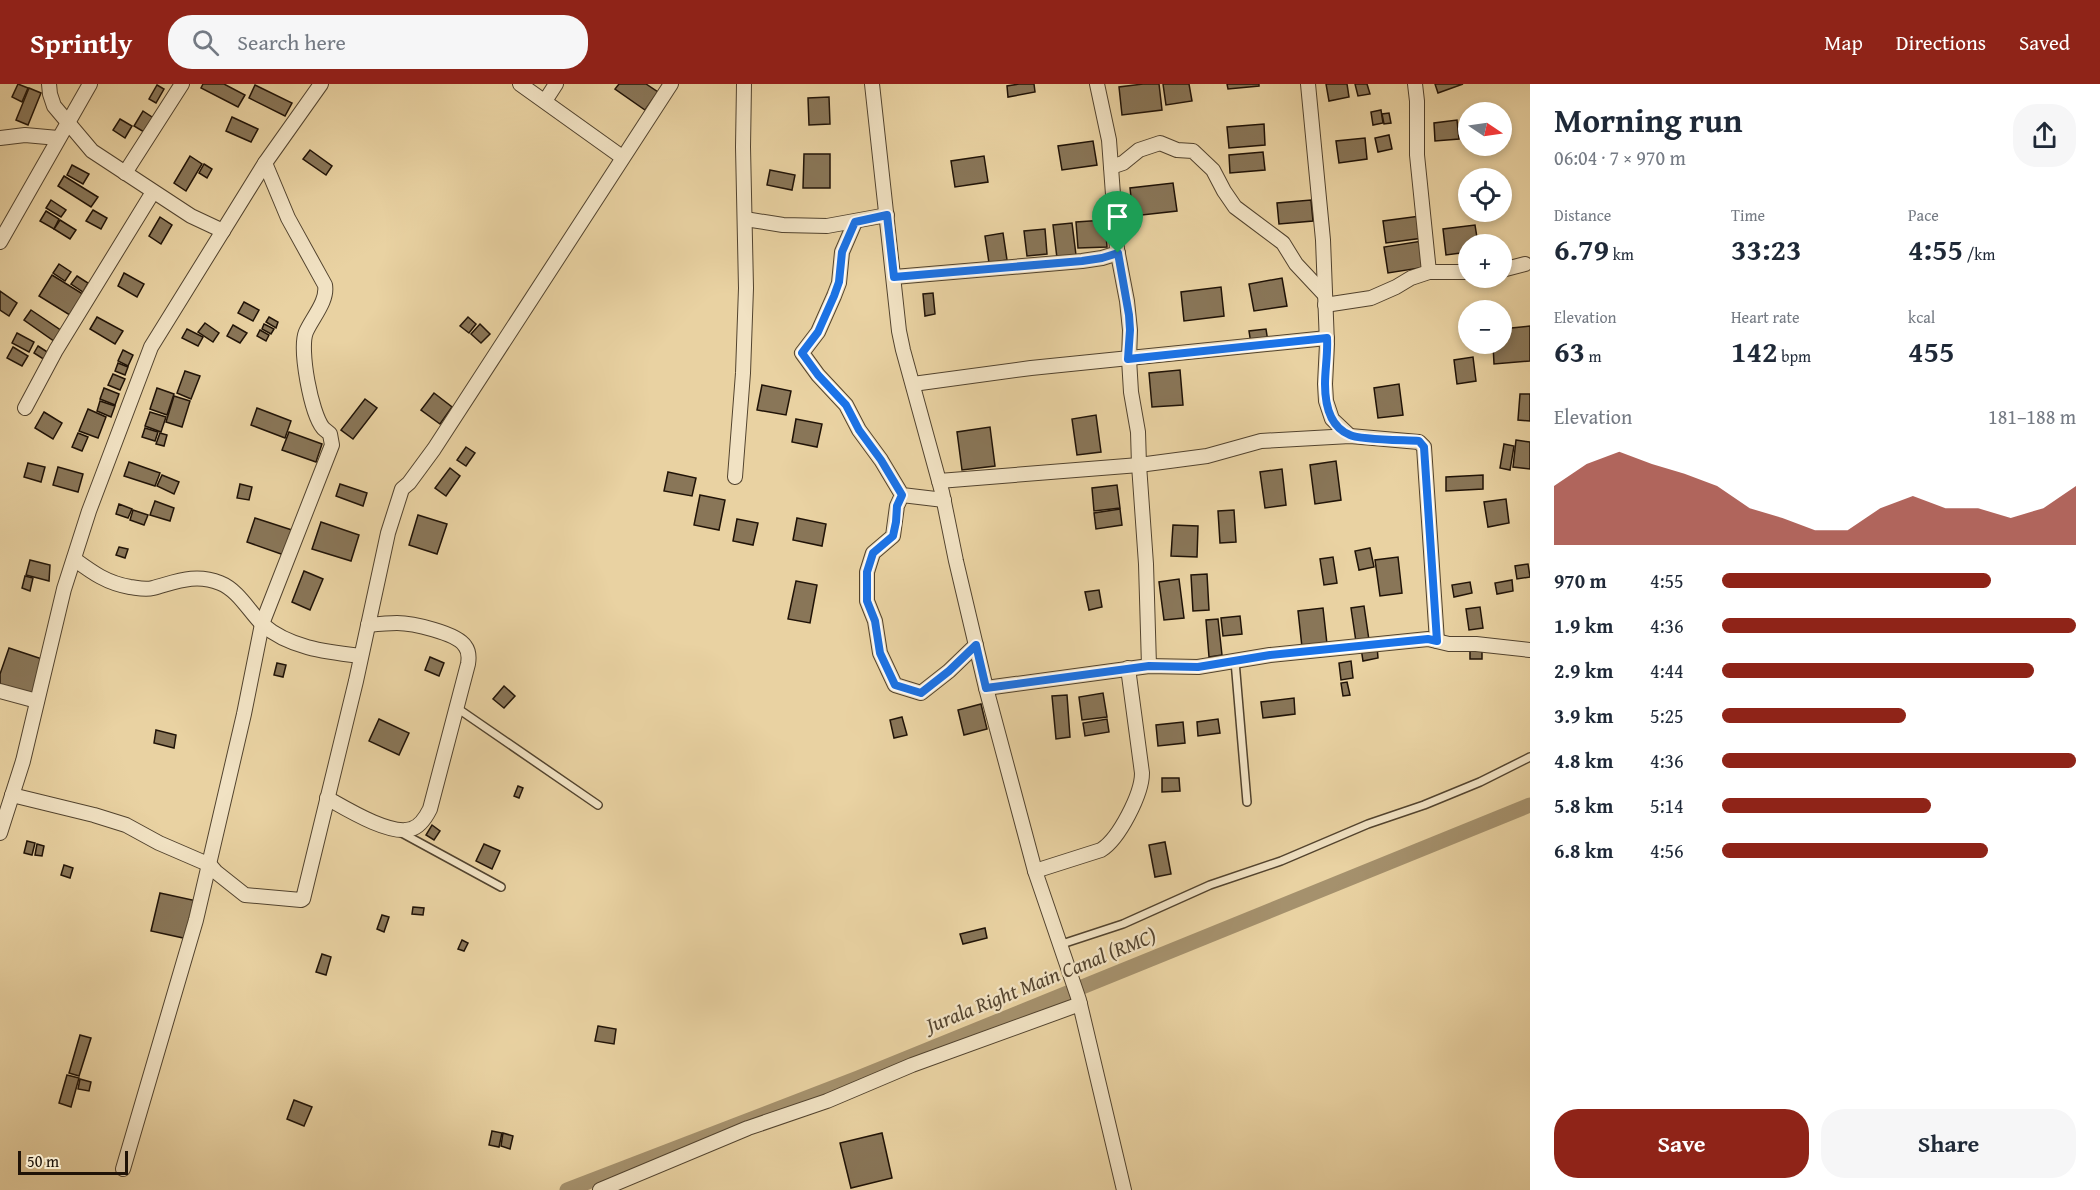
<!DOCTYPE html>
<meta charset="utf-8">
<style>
:root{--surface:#fff;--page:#f6f6f7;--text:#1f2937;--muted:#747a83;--accent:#8f2418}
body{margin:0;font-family:"Gentium Book Plus",serif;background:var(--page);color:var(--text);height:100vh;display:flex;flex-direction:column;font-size:22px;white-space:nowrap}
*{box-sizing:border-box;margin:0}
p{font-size:20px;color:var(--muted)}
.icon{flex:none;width:33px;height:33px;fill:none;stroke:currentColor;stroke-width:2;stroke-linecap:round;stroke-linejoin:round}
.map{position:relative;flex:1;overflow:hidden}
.drawer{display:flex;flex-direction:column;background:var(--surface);width:570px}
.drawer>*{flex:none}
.needle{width:39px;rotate:103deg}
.tools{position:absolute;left:1458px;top:18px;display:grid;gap:12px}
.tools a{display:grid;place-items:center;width:54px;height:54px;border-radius:50%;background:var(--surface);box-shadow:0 3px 9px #0003;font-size:30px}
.scale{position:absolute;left:18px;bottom:15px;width:110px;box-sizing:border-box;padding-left:6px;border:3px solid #201307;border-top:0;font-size:16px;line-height:21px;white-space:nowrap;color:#201307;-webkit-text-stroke:4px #f1e2c3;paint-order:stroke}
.pin{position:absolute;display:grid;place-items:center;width:51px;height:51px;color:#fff;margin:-62px -26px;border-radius:50% 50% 50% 0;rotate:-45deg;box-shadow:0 0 6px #0007}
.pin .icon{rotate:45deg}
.round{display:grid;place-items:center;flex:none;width:63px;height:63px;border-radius:24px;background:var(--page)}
.headline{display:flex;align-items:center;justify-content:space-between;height:102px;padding:0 24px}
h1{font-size:33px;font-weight:700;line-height:45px}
.stats{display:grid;grid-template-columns:repeat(3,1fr);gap:9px;height:102px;padding:6px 24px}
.stats div{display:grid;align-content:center}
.stats b{font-size:30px;font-weight:700}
.stats small{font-size:16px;font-weight:400}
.stats p{font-size:16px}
.chart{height:168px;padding:12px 24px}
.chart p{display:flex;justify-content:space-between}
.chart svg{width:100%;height:108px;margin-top:6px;fill:var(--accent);opacity:.7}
.button{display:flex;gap:12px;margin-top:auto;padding:12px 24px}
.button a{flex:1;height:69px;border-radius:24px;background:var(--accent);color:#fff;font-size:24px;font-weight:700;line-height:69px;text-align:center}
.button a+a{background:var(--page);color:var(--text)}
ul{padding:0 24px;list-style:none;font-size:20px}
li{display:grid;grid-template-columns:96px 72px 1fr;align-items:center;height:45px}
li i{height:15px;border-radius:8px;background:var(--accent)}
header{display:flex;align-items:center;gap:36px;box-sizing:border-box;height:84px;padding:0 30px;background:var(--accent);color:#fff}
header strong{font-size:28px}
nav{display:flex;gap:33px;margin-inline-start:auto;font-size:21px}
.search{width:420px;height:54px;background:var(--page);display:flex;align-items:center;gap:15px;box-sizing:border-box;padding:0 21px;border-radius:24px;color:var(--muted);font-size:22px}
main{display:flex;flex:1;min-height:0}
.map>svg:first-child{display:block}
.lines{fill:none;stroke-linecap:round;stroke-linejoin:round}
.canal{stroke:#a5916d;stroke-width:15}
.building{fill:#897658;stroke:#201307;stroke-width:1.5}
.lane-casing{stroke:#52432e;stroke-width:10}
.street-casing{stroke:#52432e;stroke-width:16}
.lane{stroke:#f1e2c3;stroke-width:7}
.street{stroke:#f1e2c3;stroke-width:14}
.route-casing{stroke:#fff;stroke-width:12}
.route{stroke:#1a73e8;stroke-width:8}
.labels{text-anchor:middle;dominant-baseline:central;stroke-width:4.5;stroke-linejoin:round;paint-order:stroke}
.water-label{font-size:21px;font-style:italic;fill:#554530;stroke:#f1e2c3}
</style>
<header>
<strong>Sprintly</strong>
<div class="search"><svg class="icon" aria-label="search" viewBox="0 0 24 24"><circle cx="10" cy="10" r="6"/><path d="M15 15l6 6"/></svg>Search here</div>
<nav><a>Map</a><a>Directions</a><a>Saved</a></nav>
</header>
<main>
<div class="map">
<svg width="1530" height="1106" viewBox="0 0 1530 1106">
<rect width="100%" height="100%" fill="#e9d2a2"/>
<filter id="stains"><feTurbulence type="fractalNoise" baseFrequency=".00333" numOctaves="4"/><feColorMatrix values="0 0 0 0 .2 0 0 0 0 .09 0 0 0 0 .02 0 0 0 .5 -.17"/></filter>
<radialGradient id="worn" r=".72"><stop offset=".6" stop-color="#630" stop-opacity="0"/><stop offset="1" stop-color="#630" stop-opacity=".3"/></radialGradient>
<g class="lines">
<polyline class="canal" points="567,1106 858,994 1530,721"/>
</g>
<g class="building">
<polygon points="18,0 28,4 22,18 12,13"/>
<polygon points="203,0 224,0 245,11 238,23 201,4"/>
<polygon points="619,0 646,0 658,8 645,26 615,5"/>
<polygon points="1019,0 1034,0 1035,8 1008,13 1007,2"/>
<polygon points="1143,0 1159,0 1162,26 1122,31 1119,3"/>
<polygon points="1163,0 1189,0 1192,17 1166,21"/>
<polygon points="1227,0 1259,0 1259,2 1228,5"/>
<polygon points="1326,0 1347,0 1349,13 1329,17"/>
<polygon points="1355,0 1367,0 1370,10 1358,12"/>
<polygon points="1435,0 1463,0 1438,9"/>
<polygon points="157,1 164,5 156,19 149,15"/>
<polygon points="255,1 292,19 285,32 249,14"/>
<polygon points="29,4 41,9 28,41 16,36"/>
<polygon points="829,13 830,40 809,41 808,14"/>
<polygon points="1381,26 1383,39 1373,41 1371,28"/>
<polygon points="143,27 158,37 149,51 134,42"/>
<polygon points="1389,29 1391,39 1384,40 1382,30"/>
<polygon points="232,33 258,45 251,58 226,47"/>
<polygon points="120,35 132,42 125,54 113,46"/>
<polygon points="1457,36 1459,55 1435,57 1434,39"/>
<polygon points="1264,40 1265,61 1229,64 1227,43"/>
<polygon points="1389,51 1392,65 1378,68 1375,54"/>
<polygon points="1365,54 1367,75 1339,79 1336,57"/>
<polygon points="1093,57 1097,81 1062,86 1058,62"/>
<polygon points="310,66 332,82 326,91 303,75"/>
<polygon points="1263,68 1265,86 1230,89 1229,71"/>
<polygon points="804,70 830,70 830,104 803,104"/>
<polygon points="190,72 202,80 186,107 174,99"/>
<polygon points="984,72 988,98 955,103 951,77"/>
<polygon points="204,80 212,85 207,94 199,89"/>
<polygon points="72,81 89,90 83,100 67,91"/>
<polygon points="770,86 795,91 792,106 767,101"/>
<polygon points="64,92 98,113 91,123 58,102"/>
<polygon points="1173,99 1177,127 1133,132 1130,104"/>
<polygon points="51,116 66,126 61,133 46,124"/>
<polygon points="1311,116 1313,137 1279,140 1277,119"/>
<polygon points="93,126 107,134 101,145 86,137"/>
<polygon points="46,127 59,135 54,145 40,137"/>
<polygon points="1420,132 1423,154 1386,159 1383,137"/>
<polygon points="160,133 172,141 161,160 149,152"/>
<polygon points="60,136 76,146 70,155 54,145"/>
<polygon points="1105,136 1107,163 1078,164 1076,138"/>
<polygon points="1072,139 1076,171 1057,174 1053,141"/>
<polygon points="1475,141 1478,160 1468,160 1468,168 1446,171 1443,145"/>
<polygon points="1045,145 1047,170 1027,172 1024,147"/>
<polygon points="1003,149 1007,176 989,179 985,152"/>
<polygon points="1422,157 1426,183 1388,189 1384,163"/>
<polygon points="59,180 71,188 65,197 53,189"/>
<polygon points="124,189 144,200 137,213 118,202"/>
<polygon points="52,191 86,212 73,233 39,212"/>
<polygon points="77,192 88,199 83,208 71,200"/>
<polygon points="1282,194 1287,222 1254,227 1249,200"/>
<polygon points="1221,203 1224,232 1184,237 1181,208"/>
<polygon points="0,207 17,219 9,232 0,226"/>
<polygon points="933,209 935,230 925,232 923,210"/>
<polygon points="244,218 259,226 253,237 238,229"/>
<polygon points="31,226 65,249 58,260 24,236"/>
<polygon points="97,233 123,247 115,260 90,245"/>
<polygon points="269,233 278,238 276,244 266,238"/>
<polygon points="468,233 476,240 469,249 460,242"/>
<polygon points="205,239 219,249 213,258 198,248"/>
<polygon points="264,240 274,245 271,250 262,245"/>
<polygon points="480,240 490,250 481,259 471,250"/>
<polygon points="233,241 247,249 240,259 227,252"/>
<polygon points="1530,242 1530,277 1494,280 1493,260 1502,260 1502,245"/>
<polygon points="187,245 203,253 198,262 182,254"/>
<polygon points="1266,245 1268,258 1251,260 1249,247"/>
<polygon points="260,246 269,251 266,257 257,252"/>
<polygon points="17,249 34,258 29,268 12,259"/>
<polygon points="38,262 52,271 48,278 34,269"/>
<polygon points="13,263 28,272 22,282 7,274"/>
<polygon points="123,266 133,271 128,282 118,277"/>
<polygon points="1473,273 1476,297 1457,300 1454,276"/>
<polygon points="118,279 128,283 125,291 115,287"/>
<polygon points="1180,286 1183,321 1152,323 1149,289"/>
<polygon points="185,287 200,292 191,315 177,309"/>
<polygon points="113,290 125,295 120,306 108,301"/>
<polygon points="1399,300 1403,331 1378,334 1374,304"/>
<polygon points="762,301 791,307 786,331 757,326"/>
<polygon points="104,304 119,310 115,321 100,315"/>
<polygon points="157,304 174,310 167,331 150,325"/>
<polygon points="434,309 452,323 440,340 421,326"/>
<polygon points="1520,310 1530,310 1530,337 1518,336"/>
<polygon points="174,312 190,317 182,343 166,338"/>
<polygon points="365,315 377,324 353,355 341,346"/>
<polygon points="100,317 115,322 111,333 97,327"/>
<polygon points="257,324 291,337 285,354 251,341"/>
<polygon points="88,325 106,333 98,354 79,347"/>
<polygon points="44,328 62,339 53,355 35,344"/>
<polygon points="150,328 166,333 161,348 145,342"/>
<polygon points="1096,331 1101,368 1077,371 1072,335"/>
<polygon points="796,335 822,340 817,363 792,358"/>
<polygon points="990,343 995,382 962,386 957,348"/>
<polygon points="145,344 158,348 155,357 142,353"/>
<polygon points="289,348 322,360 316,378 282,366"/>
<polygon points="78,349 88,353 82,367 72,363"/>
<polygon points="160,349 167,351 164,362 156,360"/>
<polygon points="1516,356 1530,358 1530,385 1513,383"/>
<polygon points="1504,360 1514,362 1510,386 1500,384"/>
<polygon points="466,363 475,369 466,382 457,376"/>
<polygon points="1336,377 1341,416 1315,420 1310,381"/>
<polygon points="129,378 160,389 155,402 124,392"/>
<polygon points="28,379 45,383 41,398 24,393"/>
<polygon points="58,383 83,390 78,408 53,401"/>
<polygon points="450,384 460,392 446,412 435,404"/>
<polygon points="1282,385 1286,421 1265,424 1260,388"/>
<polygon points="668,388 696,394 692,412 664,407"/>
<polygon points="162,391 179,398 174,410 157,402"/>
<polygon points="1483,391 1483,405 1446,407 1446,393"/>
<polygon points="240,400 252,403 249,416 237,414"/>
<polygon points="340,400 367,409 363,422 336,412"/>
<polygon points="1117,401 1120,424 1094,427 1092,404"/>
<polygon points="700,411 725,416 719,446 694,441"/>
<polygon points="1506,415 1509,439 1488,443 1484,418"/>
<polygon points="155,417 174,424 170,437 150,431"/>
<polygon points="119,420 132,425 128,434 116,430"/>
<polygon points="1120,425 1122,441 1096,445 1094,429"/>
<polygon points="133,426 148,431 144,441 130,436"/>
<polygon points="1234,426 1236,458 1220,459 1218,427"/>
<polygon points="418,431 447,440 437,470 409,461"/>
<polygon points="255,434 292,446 284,471 247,458"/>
<polygon points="797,434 826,440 822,462 793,456"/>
<polygon points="737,435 758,439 753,461 733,457"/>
<polygon points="321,438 359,451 351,477 312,465"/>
<polygon points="1173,441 1198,442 1197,473 1171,472"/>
<polygon points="119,463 128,465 125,474 116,471"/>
<polygon points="1370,464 1374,483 1359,486 1355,467"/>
<polygon points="1333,473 1337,499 1324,501 1320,475"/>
<polygon points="1398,473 1402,509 1380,512 1375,476"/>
<polygon points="30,476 50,481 49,497 26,491"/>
<polygon points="1528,480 1530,493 1517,495 1515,482"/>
<polygon points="304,487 323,495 310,526 292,518"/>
<polygon points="1207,490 1209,526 1193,527 1191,491"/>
<polygon points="25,492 33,494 30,507 22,504"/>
<polygon points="1179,495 1184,534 1164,536 1159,498"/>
<polygon points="1512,496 1513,507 1497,510 1495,499"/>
<polygon points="796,497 817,501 810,539 788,535"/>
<polygon points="1470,498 1472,509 1454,513 1452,501"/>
<polygon points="1099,506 1102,523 1089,526 1085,508"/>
<polygon points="1364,522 1369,556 1356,558 1351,524"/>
<polygon points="1480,523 1483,544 1469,546 1466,525"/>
<polygon points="1323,524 1327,560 1302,563 1298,527"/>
<polygon points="1240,532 1242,550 1223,552 1221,534"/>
<polygon points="1218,535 1222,571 1209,573 1206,536"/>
<rect x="1470" y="561" width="12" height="14"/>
<polygon points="1377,562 1378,574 1363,577 1361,564"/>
<polygon points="9,564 45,576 33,613 0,602 0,590"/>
<polygon points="430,573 444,579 439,592 425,586"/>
<polygon points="1351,577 1353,594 1341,596 1339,579"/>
<polygon points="277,579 286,581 283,593 274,591"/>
<polygon points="1347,598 1350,611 1343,612 1341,599"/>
<polygon points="504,602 515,612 504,624 493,615"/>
<polygon points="1103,609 1107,633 1082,636 1079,613"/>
<polygon points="1067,611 1070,653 1056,655 1052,612"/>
<polygon points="1294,614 1295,630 1263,634 1261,618"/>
<polygon points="981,620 987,645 964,651 958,626"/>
<polygon points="902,633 907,651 894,654 890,636"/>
<polygon points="379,635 409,649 399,671 369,657"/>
<polygon points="1107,635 1109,648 1085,652 1083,639"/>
<polygon points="1218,635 1220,649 1198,652 1197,638"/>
<polygon points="1183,638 1185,659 1158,662 1156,641"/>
<polygon points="156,646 176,651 174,664 154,659"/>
<polygon points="1162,694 1179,694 1180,707 1162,708"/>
<polygon points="518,702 523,704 519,714 514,712"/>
<polygon points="432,741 440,747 434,756 426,751"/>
<polygon points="27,757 35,759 32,771 24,769"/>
<polygon points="1165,758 1171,790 1155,793 1149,761"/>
<polygon points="37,760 44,762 42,772 35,771"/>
<polygon points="484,760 500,767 492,785 476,777"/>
<polygon points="64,781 73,784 70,794 61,791"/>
<polygon points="160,809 197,817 188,855 151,847"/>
<polygon points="413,823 424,824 423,831 412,830"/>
<polygon points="382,831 389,833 384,848 377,845"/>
<polygon points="985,844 987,854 963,860 960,850"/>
<polygon points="462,856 468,859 464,867 458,865"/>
<polygon points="322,870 331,873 326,891 316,888"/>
<polygon points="598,942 616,945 614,960 595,957"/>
<polygon points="80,951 91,954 79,992 69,989"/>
<polygon points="67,991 79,994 71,1023 59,1019"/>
<polygon points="80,995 91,998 89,1007 78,1005"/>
<polygon points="294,1016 312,1023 304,1042 287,1035"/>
<polygon points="492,1047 502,1049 499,1063 489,1061"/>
<polygon points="503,1049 513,1052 510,1065 501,1062"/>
<polygon points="882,1049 892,1094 851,1104 840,1059"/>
</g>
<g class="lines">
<defs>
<g id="lane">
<polyline points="1235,577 1247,718"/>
<polyline points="457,624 598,721"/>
<polyline points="400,748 501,803"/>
<polyline points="1059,861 1123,840 1210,801 1281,777 1368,740 1424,721 1480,698 1530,673"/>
</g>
<g id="street">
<polyline points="49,0 50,10 54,22 92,67 191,132 223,147"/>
<polyline points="520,0 622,73"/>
<polyline points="872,0 899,247 903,266 942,408 956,477 986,604 1035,787 1079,916 1124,1106"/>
<polyline points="1097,0 1109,56 1117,165 1127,217 1130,246 1129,275 1131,308 1138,348 1139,381 1146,480 1149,582"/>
<polyline points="1308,0 1323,156 1327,260 1325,300 1326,317 1332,335 1350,352"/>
<polyline points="1415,0 1417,17 1417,71 1429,188"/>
<polyline points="545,17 556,0"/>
<polyline points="0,54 25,51 58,54"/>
<polyline points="1111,83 1123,79 1139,66 1160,59 1177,66 1193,67 1213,86 1224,107 1235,123 1283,159 1296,180 1325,211"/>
<polyline points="125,89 182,0"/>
<polyline points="745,135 783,141 827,142 887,131"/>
<polyline points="855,138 842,168 839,199 834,212 818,248 802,269 818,291 846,321 859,346 881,376 902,411 944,416"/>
<polyline points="0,158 90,0"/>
<polyline points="1502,186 1525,180"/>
<polyline points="894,193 1082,177 1102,174 1118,169"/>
<polyline points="1325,221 1371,214 1396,203 1411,194 1429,188 1468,188"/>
<polyline points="913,300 1031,284 1327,254"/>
<polyline points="25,324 56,266 153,108"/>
<polyline points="735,393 743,289 746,204 743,63 744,0"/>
<polyline points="939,397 1139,381 1207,372 1261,357 1350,352 1419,358 1424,363 1437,557"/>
<polyline points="902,411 897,422 893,452 873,469 867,488 867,517 875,537 880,569 895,601 921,609 949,587 976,561"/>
<path d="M 74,475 C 93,489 107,499 130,503 C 138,504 145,506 153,504 C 176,498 195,489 220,499 C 238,506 249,527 262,540 C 289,564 327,568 361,572"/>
<polyline points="986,604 1149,582 1198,583 1270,571 1428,555 1449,560 1476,560 1530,566"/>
<polyline points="0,607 37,617"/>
<polyline points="12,711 94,731 126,741 159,759 210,781 216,788 245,811 301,816 303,815 356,597 388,449 402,405 409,399 434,365 671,0"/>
<path d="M 327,714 C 345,724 390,752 411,745 C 419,743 426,733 430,725 L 468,580 C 469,574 469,567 465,562 C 457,549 412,539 397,539 C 388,539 378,540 368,541"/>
<polyline points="0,749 23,677 64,505 89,427 151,263 265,79 321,0"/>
<path d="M 1035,787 L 1101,766 C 1119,755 1142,710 1142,689 L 1128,584"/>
<path d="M 123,1085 L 196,836 L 244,630 L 262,540 L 332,361 L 330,350 C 328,348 325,346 323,344 C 311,329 299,265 306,248 C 312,234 328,217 325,201 L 288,134 L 265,79"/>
<polyline points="600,1106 748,1044 827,1017 912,981 1080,920"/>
</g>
</defs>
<use href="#lane" class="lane-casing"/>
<use href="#street" class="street-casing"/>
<use href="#lane" class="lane"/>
<use href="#street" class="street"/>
</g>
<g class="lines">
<defs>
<path id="route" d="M 887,131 L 894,193 L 1082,177 L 1102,174 L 1118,169 L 1129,231 L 1130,246 L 1128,275 L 1327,254 C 1328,270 1325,285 1325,300 C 1325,320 1330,343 1350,351 C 1359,356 1405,356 1419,357 L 1424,363 L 1437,557 L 1428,555 L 1270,571 L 1198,583 L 1149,582 L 986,604 L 976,561 L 949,587 L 921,609 L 895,601 L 880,569 L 875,537 L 867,517 L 867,488 L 873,469 L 893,452 L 896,438 L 897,422 L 902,411 L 881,376 L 859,346 L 846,321 L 818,291 L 802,269 L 818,248 L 834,212 L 839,198 L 842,168 L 855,138 Z"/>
</defs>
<use href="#route" class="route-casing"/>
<use href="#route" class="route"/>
</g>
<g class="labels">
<g class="water-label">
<text transform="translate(1041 896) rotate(-22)">Jurala Right Main Canal (RMC)</text>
</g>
</g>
<rect width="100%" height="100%" filter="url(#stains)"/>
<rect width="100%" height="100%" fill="url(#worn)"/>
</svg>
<div class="tools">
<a><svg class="needle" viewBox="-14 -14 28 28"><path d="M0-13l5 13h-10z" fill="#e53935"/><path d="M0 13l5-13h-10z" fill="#747a83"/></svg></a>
<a><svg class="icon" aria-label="locate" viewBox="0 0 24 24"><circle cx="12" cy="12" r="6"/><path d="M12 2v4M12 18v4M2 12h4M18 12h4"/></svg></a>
<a>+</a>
<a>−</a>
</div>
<div class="scale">50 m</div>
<div class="pin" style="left:1118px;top:169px;background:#1e9e55"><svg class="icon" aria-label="arrive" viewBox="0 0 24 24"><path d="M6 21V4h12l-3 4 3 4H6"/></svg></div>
</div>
<section class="drawer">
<div class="headline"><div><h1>Morning run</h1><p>06:04 · 7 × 970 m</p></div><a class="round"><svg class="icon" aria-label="share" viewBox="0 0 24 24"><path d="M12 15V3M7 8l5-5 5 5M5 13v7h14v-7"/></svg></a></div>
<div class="stats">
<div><p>Distance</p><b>6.79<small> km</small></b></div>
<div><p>Time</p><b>33:23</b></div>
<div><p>Pace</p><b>4:55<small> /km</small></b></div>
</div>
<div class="stats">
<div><p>Elevation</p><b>63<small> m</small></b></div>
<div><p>Heart rate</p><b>142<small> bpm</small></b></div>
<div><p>kcal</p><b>455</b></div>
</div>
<div class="chart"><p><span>Elevation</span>181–188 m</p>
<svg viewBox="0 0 160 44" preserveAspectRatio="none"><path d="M0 44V20L10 11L20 6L30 11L40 15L50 20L60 29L70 33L80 38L90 38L100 29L110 24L120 29L130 29L140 33L150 29L160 20V44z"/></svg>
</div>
<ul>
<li><b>970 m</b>4:55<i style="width:76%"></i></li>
<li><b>1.9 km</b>4:36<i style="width:100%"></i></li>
<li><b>2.9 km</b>4:44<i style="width:88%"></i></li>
<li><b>3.9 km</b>5:25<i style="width:52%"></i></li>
<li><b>4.8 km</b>4:36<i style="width:100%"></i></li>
<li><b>5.8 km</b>5:14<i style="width:59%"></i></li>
<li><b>6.8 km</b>4:56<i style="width:75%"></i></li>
</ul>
<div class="button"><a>Save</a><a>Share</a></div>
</section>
</main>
